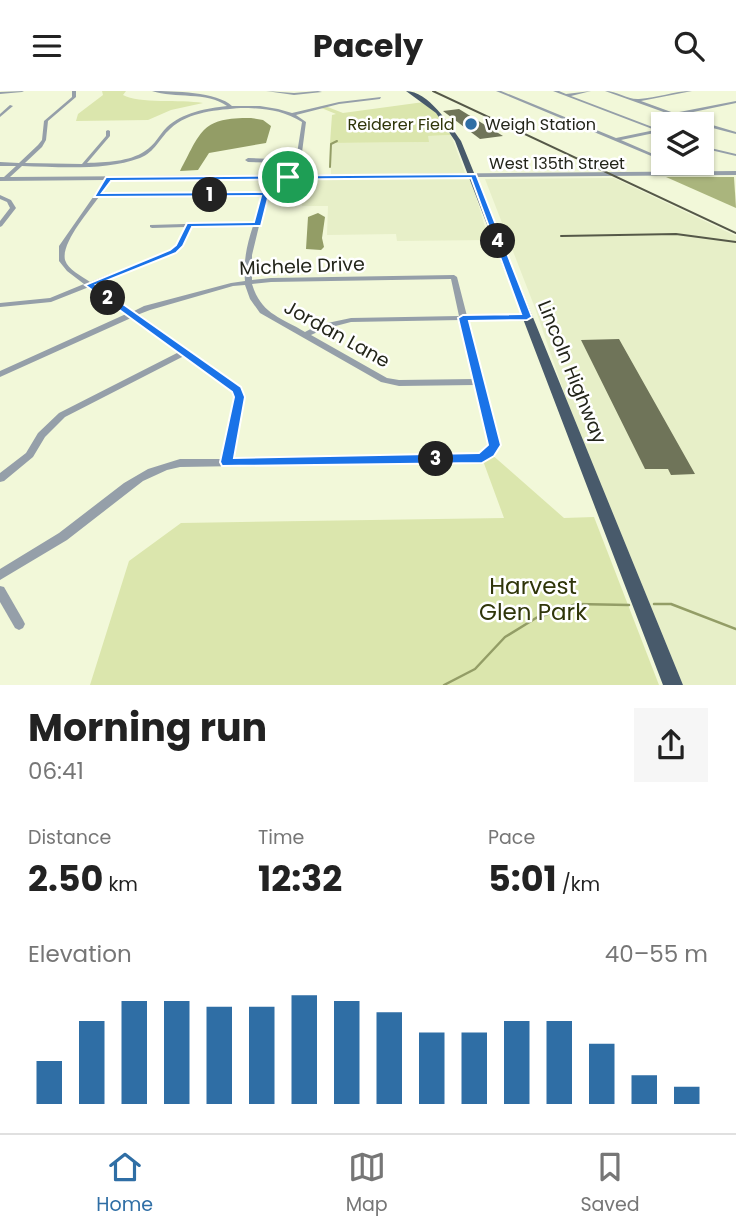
<!DOCTYPE html>
<meta charset="utf-8">
<style>
:root{--surface:#fff;--page:#f6f6f6;--text:#222;--muted:#767676;--line:#e0e0e0;--accent:#2f6ea5}
body{margin:0;font-family:Poppins,sans-serif;background:var(--page);color:var(--text);height:100vh;display:flex;flex-direction:column;font-size:26px;white-space:nowrap}
*{box-sizing:border-box;margin:0}
p{font-size:23px;color:var(--muted)}
.icon{flex:none;width:38px;height:38px;fill:none;stroke:currentColor;stroke-width:2;stroke-linecap:round;stroke-linejoin:round}
.map{position:relative;height:594px;overflow:hidden}
.details{display:flex;flex-direction:column;background:var(--surface);flex:1}
.details>*{flex:none}
.fabs{position:absolute;left:651px;top:21px;display:grid;gap:14px}
.fabs a{display:grid;place-items:center;width:63px;height:63px;border-radius:0px;background:var(--surface);box-shadow:0 2px 5px #0004;font-size:35px}
.pin{position:absolute;display:grid;place-items:center;width:60px;height:60px;color:#fff;margin:-30px;border:4px solid #fff;border-radius:50%;box-shadow:0 2px 7px #0007}
.km{position:absolute;width:35px;height:35px;margin:-18px;border-radius:50%;background:#222;color:#fff;font-size:19px;line-height:35px;text-align:center}
.round{display:grid;place-items:center;flex:none;width:74px;height:74px;border-radius:0px;background:var(--page)}
.headline{display:flex;align-items:center;justify-content:space-between;height:119px;padding:0 28px}
h1{font-size:38px;font-weight:700;line-height:52px}
.figures{display:grid;grid-template-columns:repeat(3,1fr);gap:10px;height:119px;padding:7px 28px}
.figures div{display:grid;align-content:center}
.figures b{font-size:35px;font-weight:700}
.figures small{font-size:19px;font-weight:400}
.figures p{font-size:19px}
.chart{height:196px;padding:14px 28px}
.chart p{display:flex;justify-content:space-between}
.chart svg{width:100%;height:126px;margin-top:7px;stroke:var(--accent);stroke-width:6}
header{display:flex;justify-content:space-between;align-items:center;height:91px;padding:0 28px;background:var(--surface);font-size:32px;font-weight:700}
.menu{display:flex;justify-content:space-around;align-items:center;height:98px;border-top:2px solid var(--line);background:var(--surface);font-size:19px;color:var(--muted)}
.menu a{display:grid;justify-items:center;gap:4px}
.menu .current{color:var(--accent)}
.map>svg:first-child{display:block}
.built{fill:#e7efc8}
.green{fill:#dbe6ad}
.forest{fill:#aab57d}
.water{fill:#939d66}
.lines{fill:none;stroke-linecap:round;stroke-linejoin:round}
.stream-far1{stroke:#939d66;stroke-width:2}
.stream{stroke:#939d66;stroke-width:2.5}
.building{fill:#6f7459}
.minor{fill:#959fa9;fill-rule:evenodd}
.major{fill:#485a6b;fill-rule:evenodd}
.rail{stroke:#555848;stroke-width:2}
.route{fill:#1a73e8;stroke:#fff;stroke-width:2;fill-rule:evenodd}
.poi-dot{fill:#2f6ea5;stroke:#fff;stroke-width:2.5}
.labels{text-anchor:middle;dominant-baseline:central;stroke-width:5;stroke-linejoin:round;paint-order:stroke}
.far-park-label{font-size:16px;fill:#2f3509;stroke:#fff}
.far-poi-label{font-size:16px;fill:#23251a;stroke:#fff;text-anchor:start}
.far-street-label{font-size:16px;fill:#23251a;stroke:#fff}
.street-label{font-size:19px;fill:#23251a;stroke:#fff}
.near-park-label{font-size:23px;fill:#2f3509;stroke:#fff}
</style>
<header><svg class="icon" aria-label="menu" viewBox="0 0 24 24"><path d="M4 6h16M4 12h16M4 18h16"/></svg>Pacely<svg class="icon" aria-label="search" viewBox="0 0 24 24"><circle cx="10" cy="10" r="6"/><path d="M15 15l6 6"/></svg></header>
<div class="map">
<svg width="736" height="594" viewBox="0 0 736 594">
<rect width="100%" height="100%" fill="#f2f8d9"/>
<g class="built">
<polygon points="451,44 465,82 331,83 330,52 428,51 427,45"/>
<polygon points="470,86 489,149 397,150 396,143 327,144 328,115 302,115 306,87"/>
<polygon points="614,87 736,145 736,594 683,594 568,313 535,217 485,88"/>
</g>
<g class="green">
<path d="M 102,0 L 126,0 L 123,4 C 139,13 180,8 203,12 L 171,19 L 148,29 L 76,30 L 78,23 L 103,4 Z"/>
<polygon points="424,11 437,23 451,44 428,45 429,51 330,52 332,24 336,23 319,16 325,15 343,22"/>
<polygon points="490,362 564,427 594,426 659,594 90,594 129,470 181,432 504,427 482,367"/>
</g>
<polygon class="forest" points="666,86 734,86 736,117"/>
<g class="water">
<path d="M 251,27 L 263,29 L 271,35 L 266,52 L 209,62 L 198,79 L 180,80 C 201,41 201,26 251,27 Z"/>
<polygon points="318,122 325,126 322,147 324,156 321,159 306,158 308,126"/>
</g>
<g class="lines">
<polyline class="stream-far1" points="330,76 331,53 337,50"/>
<g class="stream">
<polyline points="654,513 671,513 736,538"/>
<polyline points="444,594 475,578 505,546 536,527 576,513 629,514"/>
</g>
</g>
<g class="building">
<polygon points="459,18 503,45 480,48 443,20"/>
<polygon points="619,248 695,383 671,384 668,378 645,378 581,249"/>
</g>
<g class="lines">
<g class="minor">
<polygon points="24,0 22,1 0,3 0,1"/>
<path d="M 72,0 L 76,0 L 76,6 L 48,30 L 46,49 L 42,56 L 25,72 L 82,73 L 106,45 L 106,40 L 108,39 L 110,40 L 110,45 L 87,72 C 106,71 129,71 145,60 C 155,54 159,44 167,36 C 182,22 207,17 227,15 C 207,0 175,8 152,0 C 172,0 218,1 232,15 L 260,15 L 278,18 L 292,22 L 339,11 L 381,6 L 380,8 L 339,13 L 296,24 L 306,31 L 299,84 L 736,80 L 736,84 L 110,89 L 101,102 L 267,102 L 260,132 L 261,133 L 259,135 L 252,164 L 252,189 L 271,187 L 454,184 L 457,186 L 467,225 L 530,224 L 531,226 L 527,228 L 468,229 L 499,354 L 493,364 L 482,371 L 180,376 L 167,379 L 143,390 L 67,449 L 0,489 L 0,478 L 59,442 L 124,392 L 148,378 L 180,368 L 222,368 L 235,306 L 233,300 L 184,265 L 65,326 L 45,346 L 33,366 L 4,390 L 0,391 L 0,382 L 26,362 L 38,342 L 59,322 L 179,261 L 131,227 L 0,286 L 0,280 L 126,223 L 89,196 L 51,211 L 0,216 L 0,212 L 50,207 L 84,193 L 67,180 L 59,170 L 59,155 L 105,89 L 0,90 L 0,86 L 4,86 L 16,75 L 0,75 L 0,71 L 19,72 L 38,54 L 42,49 L 44,30 L 72,6 ZM 241,17 C 263,17 283,19 302,31 L 296,69 L 248,67 L 245,69 L 248,71 L 295,72 L 294,84 L 10,86 L 22,75 C 58,76 105,80 140,67 C 155,61 159,48 170,38 C 189,20 218,19 241,17 ZM 262,105 L 254,131 L 150,134 L 150,136 L 152,137 L 186,136 L 176,154 L 171,159 L 90,191 C 82,185 68,179 65,169 C 61,152 89,120 99,106 ZM 253,135 C 247,153 243,171 245,190 L 231,192 L 144,215 L 132,221 L 95,194 L 175,161 L 182,155 L 192,136 ZM 451,188 L 459,225 L 351,227 L 318,234 L 305,241 C 280,226 261,223 252,193 L 271,191 ZM 245,194 L 250,208 L 260,222 L 381,291 L 399,295 L 475,294 L 489,354 L 486,360 L 480,364 L 232,368 L 243,306 L 240,297 L 190,261 L 189,259 L 186,259 L 137,224 L 150,219 L 233,195 ZM 461,229 L 474,288 L 399,289 L 387,287 L 311,244 L 324,238 L 351,231 Z"/>
<polygon points="266,0 294,2 318,0 322,1 294,4"/>
<polygon points="496,0 501,0 616,47 655,39 553,0 559,0 566,3 591,0 571,5 663,40 663,42 659,41 621,49 660,66 656,67"/>
<path d="M 605,0 C 617,0 628,9 639,8 C 657,7 674,0 692,0 L 641,10 L 674,22 L 736,10 L 736,12 L 679,24 L 736,41 L 736,43 L 697,33 Z"/>
<polygon points="10,14 13,15 0,26 0,23"/>
<polygon points="702,55 736,63 736,65 702,57"/>
<polygon points="0,104 11,109 16,117 2,135 0,136 0,130 10,117 7,111 0,108"/>
<polygon points="0,495 4,496 23,529 25,533 23,537 19,539 15,537 0,511"/>
</g>
<path class="major" d="M 406,0 C 428,0 450,34 461,50 L 683,594 L 663,594 L 455,50 L 436,22 Z"/>
<g class="rail">
<polyline points="433,0 736,142"/>
<polyline points="561,145 676,143 736,151"/>
</g>
</g>
<path class="route" d="M 476,83 L 532,226 L 527,229 L 469,230 L 501,354 L 494,365 L 482,372 L 222,375 L 220,371 L 234,306 L 232,301 L 85,194 L 170,159 L 176,154 L 187,132 L 254,131 L 261,105 L 94,106 L 106,86 ZM 471,87 L 521,223 L 463,224 L 458,227 L 488,354 L 479,362 L 234,367 L 245,306 L 241,296 L 96,194 L 176,162 L 183,155 L 192,136 L 261,135 L 269,103 L 265,101 L 102,102 L 111,90 Z"/>
<circle class="poi-dot" cx="471" cy="33" r="7"/>
<g class="labels">
<g class="far-park-label">
<text x="401" y="33">Reiderer Field</text>
</g>
<g class="far-poi-label">
<text x="485" y="33">Weigh Station</text>
</g>
<g class="far-street-label">
<text x="557" y="72">West 135th Street</text>
</g>
<g class="street-label">
<text transform="translate(302 175) rotate(-2)">Michele Drive</text>
<text transform="translate(337 243) rotate(29)">Jordan Lane</text>
<text transform="translate(572 281) rotate(68)">Lincoln Highway</text>
</g>
<g class="near-park-label">
<text x="533" y="495">Harvest<tspan x="533" dy="26">Glen Park</tspan></text>
</g>
</g>
</svg>
<div class="fabs">
<a><svg class="icon" aria-label="layers" viewBox="0 0 24 24"><path d="M12 4l9 5-9 5-9-5zM3 14l9 5 9-5"/></svg></a>
</div>
<div class="pin" style="left:288px;top:86px;background:#1e9e55"><svg class="icon" aria-label="arrive" viewBox="0 0 24 24"><path d="M6 21V4h12l-3 4 3 4H6"/></svg></div>
<b class="km" style="left:210px;top:104px">1</b>
<b class="km" style="left:108px;top:207px">2</b>
<b class="km" style="left:436px;top:368px">3</b>
<b class="km" style="left:498px;top:150px">4</b>
</div>
<section class="details">
<div class="headline"><div><h1>Morning run</h1><p>06:41</p></div><a class="round"><svg class="icon" aria-label="share" viewBox="0 0 24 24"><path d="M12 15V3M7 8l5-5 5 5M5 13v7h14v-7"/></svg></a></div>
<div class="figures">
<div><p>Distance</p><b>2.50<small> km</small></b></div>
<div><p>Time</p><b>12:32</b></div>
<div><p>Pace</p><b>5:01<small> /km</small></b></div>
</div>
<div class="chart"><p><span>Elevation</span>40–55 m</p>
<svg viewBox="0 0 160 44" preserveAspectRatio="none"><path d="M5 44V29M15 44V15M25 44V8M35 44V8M45 44V10M55 44V10M65 44V6M75 44V8M85 44V12M95 44V19M105 44V19M115 44V15M125 44V15M135 44V23M145 44V34M155 44V38"/></svg>
</div>
</section>
<nav class="menu">
<a class="current"><svg class="icon" aria-label="home" viewBox="0 0 24 24"><path d="M3 11l9-7 9 7M6 9v11h12V9"/></svg>Home</a>
<a><svg class="icon" aria-label="map" viewBox="0 0 24 24"><path d="M3 6l6-2 6 2 6-2v14l-6 2-6-2-6 2zM9 4v14M15 6v14"/></svg>Map</a>
<a><svg class="icon" aria-label="saved" viewBox="0 0 24 24"><path d="M7 4h10v16l-5-4-5 4z"/></svg>Saved</a>
</nav>
